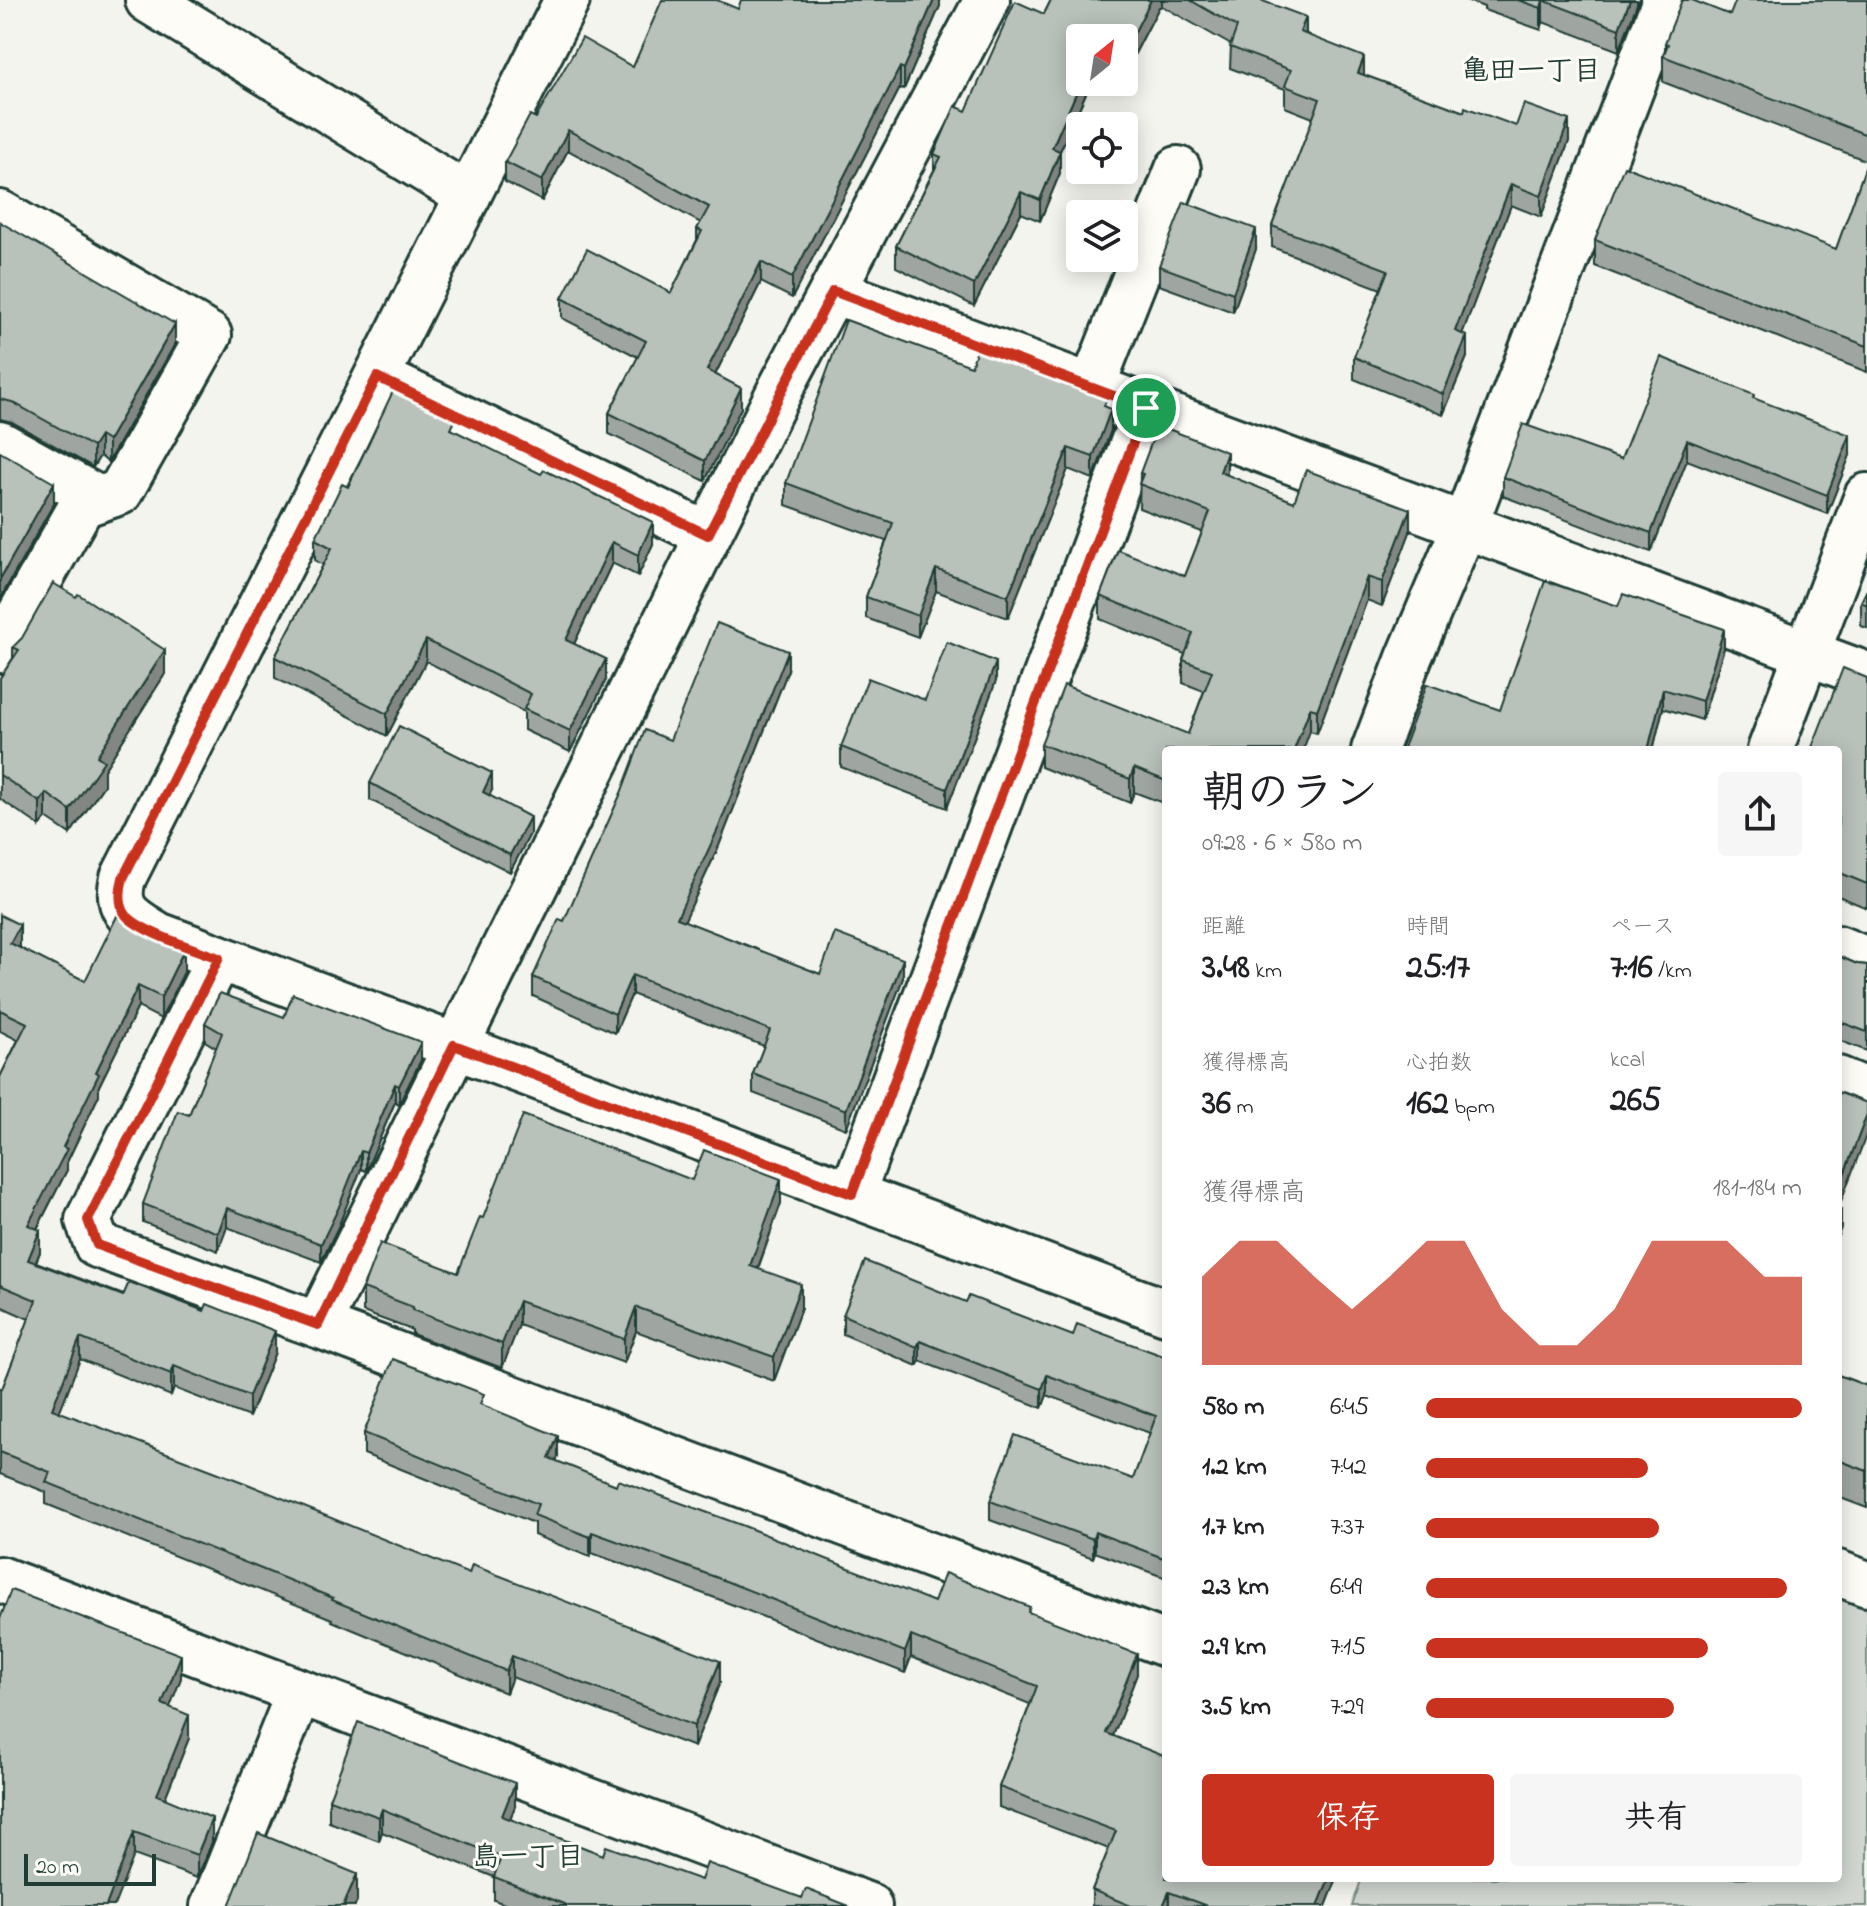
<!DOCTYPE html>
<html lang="ja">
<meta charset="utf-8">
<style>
:root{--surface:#fff;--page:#f6f6f6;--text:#202124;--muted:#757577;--accent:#c8321e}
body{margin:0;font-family:"Indie Flower","Klee One",sans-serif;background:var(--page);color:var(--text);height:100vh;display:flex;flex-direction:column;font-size:30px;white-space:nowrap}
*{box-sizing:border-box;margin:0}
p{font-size:26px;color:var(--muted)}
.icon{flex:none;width:44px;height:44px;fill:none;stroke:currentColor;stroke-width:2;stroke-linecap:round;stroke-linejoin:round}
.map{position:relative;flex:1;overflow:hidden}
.details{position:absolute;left:1162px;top:746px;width:680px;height:1136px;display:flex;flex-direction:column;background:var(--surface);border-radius:8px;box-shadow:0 4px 20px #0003}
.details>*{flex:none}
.needle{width:52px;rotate:30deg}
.fabs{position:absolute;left:1066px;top:24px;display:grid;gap:16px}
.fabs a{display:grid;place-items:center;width:72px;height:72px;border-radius:8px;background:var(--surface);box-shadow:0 4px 20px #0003;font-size:40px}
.scale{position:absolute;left:24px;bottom:20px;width:132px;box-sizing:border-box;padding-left:8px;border:4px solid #1f3d34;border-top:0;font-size:22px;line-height:28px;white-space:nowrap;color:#1f3d34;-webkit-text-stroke:6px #fdfcf7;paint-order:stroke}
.pin{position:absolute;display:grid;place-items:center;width:68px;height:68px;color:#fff;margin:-34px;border:4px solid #fff;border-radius:50%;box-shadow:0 2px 8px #0007}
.round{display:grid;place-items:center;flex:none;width:84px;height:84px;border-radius:8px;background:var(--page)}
.head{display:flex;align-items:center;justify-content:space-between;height:136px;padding:0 40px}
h1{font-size:44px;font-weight:700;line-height:60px}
.stats{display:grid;grid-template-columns:repeat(3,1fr);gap:12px;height:136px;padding:8px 40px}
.stats div{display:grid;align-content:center}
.stats b{font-size:34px;font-weight:700}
.stats small{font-size:22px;font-weight:400}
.stats p{font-size:22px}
.chart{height:224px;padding:16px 40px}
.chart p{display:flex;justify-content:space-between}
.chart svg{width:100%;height:144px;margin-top:8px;fill:var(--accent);opacity:.7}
.primary-button{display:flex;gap:16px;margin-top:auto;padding:16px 40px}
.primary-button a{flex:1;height:92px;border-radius:8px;background:var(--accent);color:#fff;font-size:32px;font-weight:700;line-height:92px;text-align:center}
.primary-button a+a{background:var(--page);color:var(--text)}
ul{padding:0 40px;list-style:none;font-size:26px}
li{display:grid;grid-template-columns:128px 96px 1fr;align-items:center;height:60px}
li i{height:20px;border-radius:10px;background:var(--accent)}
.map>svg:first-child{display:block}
.green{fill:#d1d6d1;stroke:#788a82;stroke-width:2}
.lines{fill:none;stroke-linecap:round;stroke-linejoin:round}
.street-casing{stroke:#1f3d34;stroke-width:50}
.street{stroke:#fdfcf7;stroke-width:44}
.wall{fill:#9fa6a1;stroke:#1f3d34;stroke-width:2}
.shaded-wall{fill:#828783;stroke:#1f3d34;stroke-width:2}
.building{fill:#b9c1bb;stroke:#1f3d34;stroke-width:2}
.route-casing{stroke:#fff;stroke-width:16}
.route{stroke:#c8321e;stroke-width:10}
.labels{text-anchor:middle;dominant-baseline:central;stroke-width:6;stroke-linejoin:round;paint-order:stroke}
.neighbourhood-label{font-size:28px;font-weight:bold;fill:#1f3d34;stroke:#fdfcf7}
</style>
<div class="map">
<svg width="1867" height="1906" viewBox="0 0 1867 1906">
<rect width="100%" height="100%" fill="#f4f4ef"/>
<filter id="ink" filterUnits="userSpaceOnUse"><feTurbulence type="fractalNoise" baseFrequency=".0125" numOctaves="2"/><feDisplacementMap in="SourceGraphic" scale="16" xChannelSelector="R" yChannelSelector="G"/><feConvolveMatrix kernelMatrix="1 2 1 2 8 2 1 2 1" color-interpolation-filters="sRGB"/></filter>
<g filter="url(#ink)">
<polygon class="green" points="1838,1591 1867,1602 1867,1906 1352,1906 1362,1878 1838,1878"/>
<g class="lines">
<defs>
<g id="street">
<polyline points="148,0 468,196"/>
<path d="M 567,0 L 123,878 C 114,912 133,919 158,935 L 1166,1312"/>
<polyline points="987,0 782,386 318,1325 1166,1644"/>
<polyline points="0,213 209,335 120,492 82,505 0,650"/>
<polyline points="833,291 1867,675"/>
<polyline points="377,377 708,535"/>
<polyline points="1092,387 1178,169"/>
<polyline points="0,444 99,499"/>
<polyline points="1374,750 1409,658 1465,525 1665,0"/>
<polyline points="1770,750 1867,496"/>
<polyline points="1838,948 1867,960"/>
<polyline points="219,958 88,1220 97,1245 318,1325"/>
<polyline points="1838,1079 1867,1091"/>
<polyline points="852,1194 1146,408"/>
<polyline points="1838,1573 1867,1584"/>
<polyline points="0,1579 869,1906"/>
<polyline points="213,1906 299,1692"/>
</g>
</defs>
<use href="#street" class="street-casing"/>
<use href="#street" class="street"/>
</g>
<g class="wall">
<polygon points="940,0 940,6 904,89 900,88 792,298 761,282 715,375 741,408 705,481 609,434 609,413 638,357 562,318 562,298 671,293 697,240 697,229 701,223 568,150 542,201 505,182 505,162 536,118 633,67 738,9"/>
<polygon points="1051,0 1260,0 1364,75 1464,112 1569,141 1541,217 1511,205 1462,334 1467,357 1443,415 1354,379 1354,357 1381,289 1272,247 1272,226 1313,118 1285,107 1285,89 1230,68 1231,45 1162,6 1159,7 1131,61 1124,57 1124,38 1080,38 1080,82 1091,82 1060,151 1060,173 1040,221 1021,213 974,306 896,267 896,246 934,170 934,154 966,111 1044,14"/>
<polygon points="1465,0 1637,0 1637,4 1619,51 1543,22 1541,30 1484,10 1484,7"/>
<polygon points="1867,0 1867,161 1663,82 1663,56 1665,49 1665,43 1730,15"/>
<polygon points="1867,163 1867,372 1595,266 1595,240 1836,249"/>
<polygon points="0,222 175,344 108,462 100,456 93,467 12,422 0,419"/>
<polygon points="1256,249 1233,312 1159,285 1159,266"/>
<polygon points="971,366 1107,408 1111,430 1093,479 1068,469 1008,618 936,591 918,637 866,618 866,597 886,541 786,505 786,483"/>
<polygon points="1754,398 1850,455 1827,514 1687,460 1651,552 1503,496 1503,477 1621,459"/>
<polygon points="455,431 653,544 638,576 612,563 574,644 606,680 570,752 524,730 524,712 426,661 387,736 275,678 275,657 323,565 315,560 315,539 348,487"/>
<polygon points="1140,473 1227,475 1294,502 1410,532 1382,606 1367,600 1317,733 1310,731 1166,750 1166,804 1134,792 1130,803 1041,767 1041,744 1188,734 1204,691 1183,683 1183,660 1185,654 1100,619 1100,596 1185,576 1202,532 1139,508"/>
<polygon points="1867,590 1867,628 1861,626 1861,602"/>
<polygon points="13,647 165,674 104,770 104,785 70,834 46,818 40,826 0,799 0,678 13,658"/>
<polygon points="1724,648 1702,720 1663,708 1653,750 1403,750 1403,748 1500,710"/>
<polygon points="788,670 718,848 684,921 820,974 903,978 846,1129 753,1093 753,1074 764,1046 632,994 615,1033 533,996 533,977 564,921 670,740"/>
<polygon points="1867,678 1867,908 1838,896 1838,750"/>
<polygon points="996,681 947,808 841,767 841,747 925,700"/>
<polygon points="370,783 492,790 489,795 530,834 510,872 370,800"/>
<polygon points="0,915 20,946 19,948 85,981 184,972 161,1019 138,1007 99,1086 99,1095 67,1162 67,1170 37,1229 40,1252 36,1262 275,1352 249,1417 174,1388 171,1396 80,1359 59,1412 720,1682 694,1747 512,1677 506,1693 332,1621 332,1619 46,1504 46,1492 0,1474 0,1388 2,1389 29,1319 0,1306 0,1077 18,1040 0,1031"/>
<polygon points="1838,956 1857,964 1867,965 1867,1051 1838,1040"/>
<polygon points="284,1017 421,1060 399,1104 395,1102 366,1171 361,1169 338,1227 321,1262 227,1227 218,1251 143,1222 143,1204 189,1115 216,1048 205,1041 205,1023"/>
<polygon points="692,1180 781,1203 758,1269 801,1308 774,1381 636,1331 624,1363 519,1325 502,1368 412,1334 412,1330 363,1312 363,1288 458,1273 483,1218"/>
<polygon points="966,1302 1073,1336 1166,1357 1166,1578 1095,1552 1093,1558 990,1520 990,1501 1133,1479 1150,1433 1047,1395 1042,1408 920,1361 917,1366 843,1334 843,1315"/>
<polygon points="1838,1375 1867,1386 1867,1508 1838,1497"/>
<polygon points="484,1406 558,1456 556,1461 616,1485 934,1602 1030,1613 1137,1674 1113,1736 1166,1878 1337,1878 1326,1906 1092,1906 1092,1890 1109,1849 999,1807 999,1787 1030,1704 911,1657 905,1673 718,1599 592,1553 590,1557 534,1535 534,1523 364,1454 364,1433"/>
<polygon points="181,1678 169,1707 189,1738 165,1798 212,1842 197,1878 134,1855 0,1906"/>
<polygon points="329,1799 515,1806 510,1819 603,1855 701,1880 849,1906 510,1906 494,1900 494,1877 382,1832 379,1841 329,1822"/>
</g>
<g class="shaded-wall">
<polygon points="934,0 940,0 940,6 904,89 904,69"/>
<polygon points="1151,0 1162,0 1162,6 1159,7 1131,61 1131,39"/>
<polygon points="1543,0 1543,22 1541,30 1541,8"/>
<polygon points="1630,0 1637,0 1637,4 1619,51 1619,29"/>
<polygon points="1306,17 1306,39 1300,32"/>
<polygon points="1106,26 1106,38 1101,38"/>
<polygon points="1364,57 1364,78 1358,73"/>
<polygon points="900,67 900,88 792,298 792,278"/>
<polygon points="1081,82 1091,82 1052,169 1052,148"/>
<polygon points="1569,120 1569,141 1541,217 1541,196"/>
<polygon points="568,130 568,150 542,201 542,181"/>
<polygon points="1060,151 1060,173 1040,221 1040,200"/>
<polygon points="1511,184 1511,205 1455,353 1455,331"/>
<polygon points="1021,192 1021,213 974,306 974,285"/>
<polygon points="1256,229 1256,249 1233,312 1233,293"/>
<polygon points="761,262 761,282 707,391 707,370"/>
<polygon points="175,324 175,344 108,462 108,441"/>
<polygon points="1467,336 1467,357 1443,415 1443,394"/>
<polygon points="741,388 741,408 705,481 705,461"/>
<polygon points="1111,409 1111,430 1093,479 1093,457"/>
<polygon points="1850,435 1850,455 1827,514 1827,495"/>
<polygon points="100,436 100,456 93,467 93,447"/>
<polygon points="1687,440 1687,460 1651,552 1651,533"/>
<polygon points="1068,448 1068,469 1008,618 1008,596"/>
<polygon points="1227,452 1227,475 1220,472"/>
<polygon points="54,483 54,503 0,599 0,579"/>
<polygon points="1410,509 1410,532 1382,606 1382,582"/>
<polygon points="653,522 653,544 638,576 638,555"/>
<polygon points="612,542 612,563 566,661 566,640"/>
<polygon points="936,569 936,591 918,637 918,616"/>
<polygon points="1367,577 1367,600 1317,733 1317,710"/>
<polygon points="1724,629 1724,648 1702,720 1702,701"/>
<polygon points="426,640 426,661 387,736 387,714"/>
<polygon points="165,650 165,674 104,770 104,785 70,834 70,810 97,756"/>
<polygon points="788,651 788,670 718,848 677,937 677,918"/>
<polygon points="606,659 606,680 570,752 570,731"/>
<polygon points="996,662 996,681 947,808 947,789"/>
<polygon points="1663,689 1663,708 1653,750 1648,750"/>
<polygon points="1310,708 1310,731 1303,750 1294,750"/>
<polygon points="1134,768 1134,792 1130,803 1130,779"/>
<polygon points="492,773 492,790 483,809 483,792"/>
<polygon points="46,793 46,818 40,826 40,802"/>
<polygon points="530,817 530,834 510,872 510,855"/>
<polygon points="20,925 20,946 10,965 10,943"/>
<polygon points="184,950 184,972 161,1019 161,997"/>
<polygon points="903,959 903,978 846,1129 846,1110"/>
<polygon points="632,975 632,994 615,1033 615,1014"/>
<polygon points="138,986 138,1007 99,1086 99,1095 67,1162 67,1170 28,1246 28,1225 63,1147 96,1072"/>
<polygon points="421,1042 421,1060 399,1104 399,1086"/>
<polygon points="395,1084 395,1102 366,1171 366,1153"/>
<polygon points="1867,1114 1867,1133 1838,1209 1838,1190"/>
<polygon points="361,1151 361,1169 338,1227 321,1262 321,1244"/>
<polygon points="781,1179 781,1203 750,1290 750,1266"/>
<polygon points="227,1208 227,1227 218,1251 218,1233"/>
<polygon points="1841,1209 1841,1228 1838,1236 1838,1216"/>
<polygon points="40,1230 40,1252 28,1281 28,1260"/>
<polygon points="801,1284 801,1308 774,1381 774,1357"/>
<polygon points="519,1301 519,1325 502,1368 502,1344"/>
<polygon points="636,1307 636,1331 624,1363 624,1339"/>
<polygon points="275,1331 275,1352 249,1417 249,1396"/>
<polygon points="80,1338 80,1359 52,1431 52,1409"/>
<polygon points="920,1341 920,1361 917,1366 917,1347"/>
<polygon points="174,1366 174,1388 171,1396 171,1374"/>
<polygon points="1047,1375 1047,1395 1042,1408 1042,1389"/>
<polygon points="558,1436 558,1456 549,1479 549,1458"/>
<polygon points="592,1532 592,1553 590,1557 590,1537"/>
<polygon points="1095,1532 1095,1552 1093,1558 1093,1539"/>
<polygon points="911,1636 911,1657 905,1673 905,1652"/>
<polygon points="1137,1654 1137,1674 1106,1754 1106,1733"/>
<polygon points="181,1655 181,1678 162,1728 162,1704"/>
<polygon points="512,1656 512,1677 506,1693 506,1671"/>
<polygon points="720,1661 720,1682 694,1747 694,1726"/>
<polygon points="189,1715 189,1738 157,1818 157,1795"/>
<polygon points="515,1783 515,1806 502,1839 502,1816"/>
<polygon points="382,1809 382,1832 379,1841 379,1817"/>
<polygon points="212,1818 212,1842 197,1878 197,1855"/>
<polygon points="134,1832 134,1855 114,1906 106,1906"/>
<polygon points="357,1874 357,1902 355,1906 343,1906"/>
<polygon points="1329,1878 1337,1878 1326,1906 1318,1906"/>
<polygon points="1169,1892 1169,1906 1163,1906"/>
</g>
<g class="building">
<polygon points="662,0 717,0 738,9 741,0 934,0 904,69 900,67 792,278 761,262 707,370 741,388 705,461 609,413 646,341 562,298 587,249 671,293 702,231 697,229 709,207 568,130 542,181 505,162 530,115 536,118 582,38 633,67"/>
<polygon points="1051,0 1151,0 1131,39 1106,26 1101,38 1080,38 1080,82 1081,82 1052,148 1060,151 1040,200 1021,192 974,285 896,246 941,157 934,154 955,106 966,111 1015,1 1044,14"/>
<polygon points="1190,0 1260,0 1306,17 1300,32 1364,57 1358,73 1464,112 1465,107 1516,126 1524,104 1569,120 1541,196 1511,184 1455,331 1467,336 1443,394 1354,357 1388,270 1272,226 1320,99 1285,86 1291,70 1230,47 1237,27"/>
<polygon points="1518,0 1630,0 1619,29 1543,0 1541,8"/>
<polygon points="1682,0 1692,0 1730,15 1736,0 1867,0 1867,135 1663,56 1668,44 1665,43"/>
<polygon points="1867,163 1867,346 1595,240 1624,166 1836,249"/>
<polygon points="1184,202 1256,229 1233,293 1159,266"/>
<polygon points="0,222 175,324 108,441 100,436 93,447 12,402 0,399"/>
<polygon points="846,320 971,366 977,350 1107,398 1104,406 1111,409 1093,457 1068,448 1008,596 936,569 918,616 866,597 893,523 786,483"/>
<polygon points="1661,357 1754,395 1753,398 1850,435 1827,495 1687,440 1651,533 1503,477 1523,424 1621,459"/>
<polygon points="393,391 455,421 451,429 541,474 544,470 653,522 638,555 612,542 566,640 606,659 570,731 524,709 531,694 426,640 387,714 275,657 332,548 315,539 342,484 348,487"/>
<polygon points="1158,425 1227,452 1220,472 1294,502 1306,470 1410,509 1382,582 1367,577 1317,710 1310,708 1294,750 1166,750 1166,781 1134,768 1130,779 1041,744 1064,685 1188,734 1212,671 1183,660 1193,633 1100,596 1118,550 1185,576 1210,512 1139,484 1143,474 1140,473"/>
<polygon points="0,452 54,483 0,579"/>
<polygon points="1545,581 1618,606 1623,594 1724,629 1702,701 1663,689 1648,750 1409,750 1403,748 1427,684 1500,710"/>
<polygon points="53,583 76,597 78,594 165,650 97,756 104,761 70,810 46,793 40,802 0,775 0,678 19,650 13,647 22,638"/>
<polygon points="1867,590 1867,605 1861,602"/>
<polygon points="717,623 788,651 718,829 677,918 820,974 835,933 903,959 846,1110 753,1074 770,1030 632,975 615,1014 533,977 559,919 564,921 621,793 645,730 670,740"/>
<polygon points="947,642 996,662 947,789 841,747 868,678 925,700"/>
<polygon points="1843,668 1867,678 1867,884 1838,872 1838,750 1811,750"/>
<polygon points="399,726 492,773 483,792 530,817 510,855 370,783"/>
<polygon points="0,915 20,925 10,943 85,981 117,916 145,935 184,950 161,997 138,986 96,1072 99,1074 63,1147 67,1149 28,1225 40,1230 28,1260 123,1296 129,1282 204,1311 207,1304 275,1331 249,1396 174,1366 171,1374 80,1338 52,1409 245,1483 469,1574 472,1565 720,1661 694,1726 512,1656 506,1671 332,1600 333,1598 46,1482 50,1472 0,1452 0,1388 2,1389 36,1300 0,1285 0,1077 27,1023 0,1010"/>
<polygon points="1838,956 1857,964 1867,965 1867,1032 1838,1021"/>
<polygon points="220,993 284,1017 293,994 421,1042 399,1086 395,1084 366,1153 361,1151 338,1209 321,1244 227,1208 218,1233 143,1204 178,1111 189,1115 222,1033 205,1023"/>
<polygon points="1838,1092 1867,1103 1867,1114 1838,1190"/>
<polygon points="523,1115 692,1180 704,1150 781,1179 750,1266 801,1284 774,1357 636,1307 624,1339 519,1301 502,1344 412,1310 413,1307 363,1288 380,1243 458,1273 480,1217 483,1218"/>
<polygon points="865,1261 966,1302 969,1296 1073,1336 1077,1324 1166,1357 1166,1559 1095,1532 1093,1539 990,1501 1015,1435 1133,1479 1156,1416 1047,1375 1042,1389 920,1341 917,1347 843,1315"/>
<polygon points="393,1359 484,1394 480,1404 558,1436 549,1458 616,1485 618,1480 744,1526 934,1602 945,1573 1030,1607 1028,1612 1137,1654 1106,1733 1166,1757 1166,1878 1329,1878 1318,1906 1207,1906 1169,1892 1163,1906 1131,1906 1092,1890 1116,1831 999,1787 1037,1686 911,1636 905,1652 718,1578 592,1532 590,1537 534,1515 538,1504 364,1433"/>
<polygon points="1838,1375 1867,1386 1867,1471 1838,1460"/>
<polygon points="11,1590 181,1655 162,1704 189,1715 157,1795 212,1818 197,1855 134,1832 106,1906 0,1906 0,1619"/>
<polygon points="358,1722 515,1783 502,1816 603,1855 606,1846 701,1880 707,1863 802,1898 806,1889 849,1906 569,1906 494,1877 501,1857 382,1809 379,1817 329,1799"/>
<polygon points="258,1833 357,1874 343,1906 229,1906"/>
</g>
</g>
<g class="lines" filter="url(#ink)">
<defs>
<path id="route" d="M 833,291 L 1146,408 L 852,1194 L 454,1045 L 318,1325 L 97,1245 L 88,1220 L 219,958 C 197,950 140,932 126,915 C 118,904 120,889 123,878 L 377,377 L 708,535 Z"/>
</defs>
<use href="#route" class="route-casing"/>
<use href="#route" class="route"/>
</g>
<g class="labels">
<g class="neighbourhood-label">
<text x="1531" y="72">亀田一丁目</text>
<text x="528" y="1858">島一丁目</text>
</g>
</g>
</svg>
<div class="fabs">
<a><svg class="needle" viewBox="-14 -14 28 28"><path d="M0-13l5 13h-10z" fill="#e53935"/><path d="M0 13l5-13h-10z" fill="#757577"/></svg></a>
<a><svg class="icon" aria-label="locate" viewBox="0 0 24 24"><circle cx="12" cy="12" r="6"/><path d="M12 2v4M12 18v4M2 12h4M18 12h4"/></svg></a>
<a><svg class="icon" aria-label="layers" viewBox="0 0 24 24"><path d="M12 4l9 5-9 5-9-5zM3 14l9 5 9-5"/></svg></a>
</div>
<div class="scale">20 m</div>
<div class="pin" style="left:1146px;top:408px;background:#1e9e55"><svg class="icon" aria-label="arrive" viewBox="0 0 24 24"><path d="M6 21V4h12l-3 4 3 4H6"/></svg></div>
<section class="details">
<div class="head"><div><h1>朝のラン</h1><p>09:28 · 6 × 580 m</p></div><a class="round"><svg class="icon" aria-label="share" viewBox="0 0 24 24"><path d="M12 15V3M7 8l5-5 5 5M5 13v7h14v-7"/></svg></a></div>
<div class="stats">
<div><p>距離</p><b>3.48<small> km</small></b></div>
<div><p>時間</p><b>25:17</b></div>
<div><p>ペース</p><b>7:16<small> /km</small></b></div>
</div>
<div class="stats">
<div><p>獲得標高</p><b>36<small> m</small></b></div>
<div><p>心拍数</p><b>162<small> bpm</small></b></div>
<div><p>kcal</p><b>265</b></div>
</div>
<div class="chart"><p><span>獲得標高</span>181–184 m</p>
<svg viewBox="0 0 160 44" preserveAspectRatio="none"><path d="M0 44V17L10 6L20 6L30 17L40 27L50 17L60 6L70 6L80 27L90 38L100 38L110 27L120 6L130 6L140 6L150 17L160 17V44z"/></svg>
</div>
<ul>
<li><b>580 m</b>6:45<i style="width:100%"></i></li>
<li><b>1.2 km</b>7:42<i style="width:59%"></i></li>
<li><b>1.7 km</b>7:37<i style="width:62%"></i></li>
<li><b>2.3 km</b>6:49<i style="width:96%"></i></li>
<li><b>2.9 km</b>7:15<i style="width:75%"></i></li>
<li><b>3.5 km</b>7:29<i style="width:66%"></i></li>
</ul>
<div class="primary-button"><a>保存</a><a>共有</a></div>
</section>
</div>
